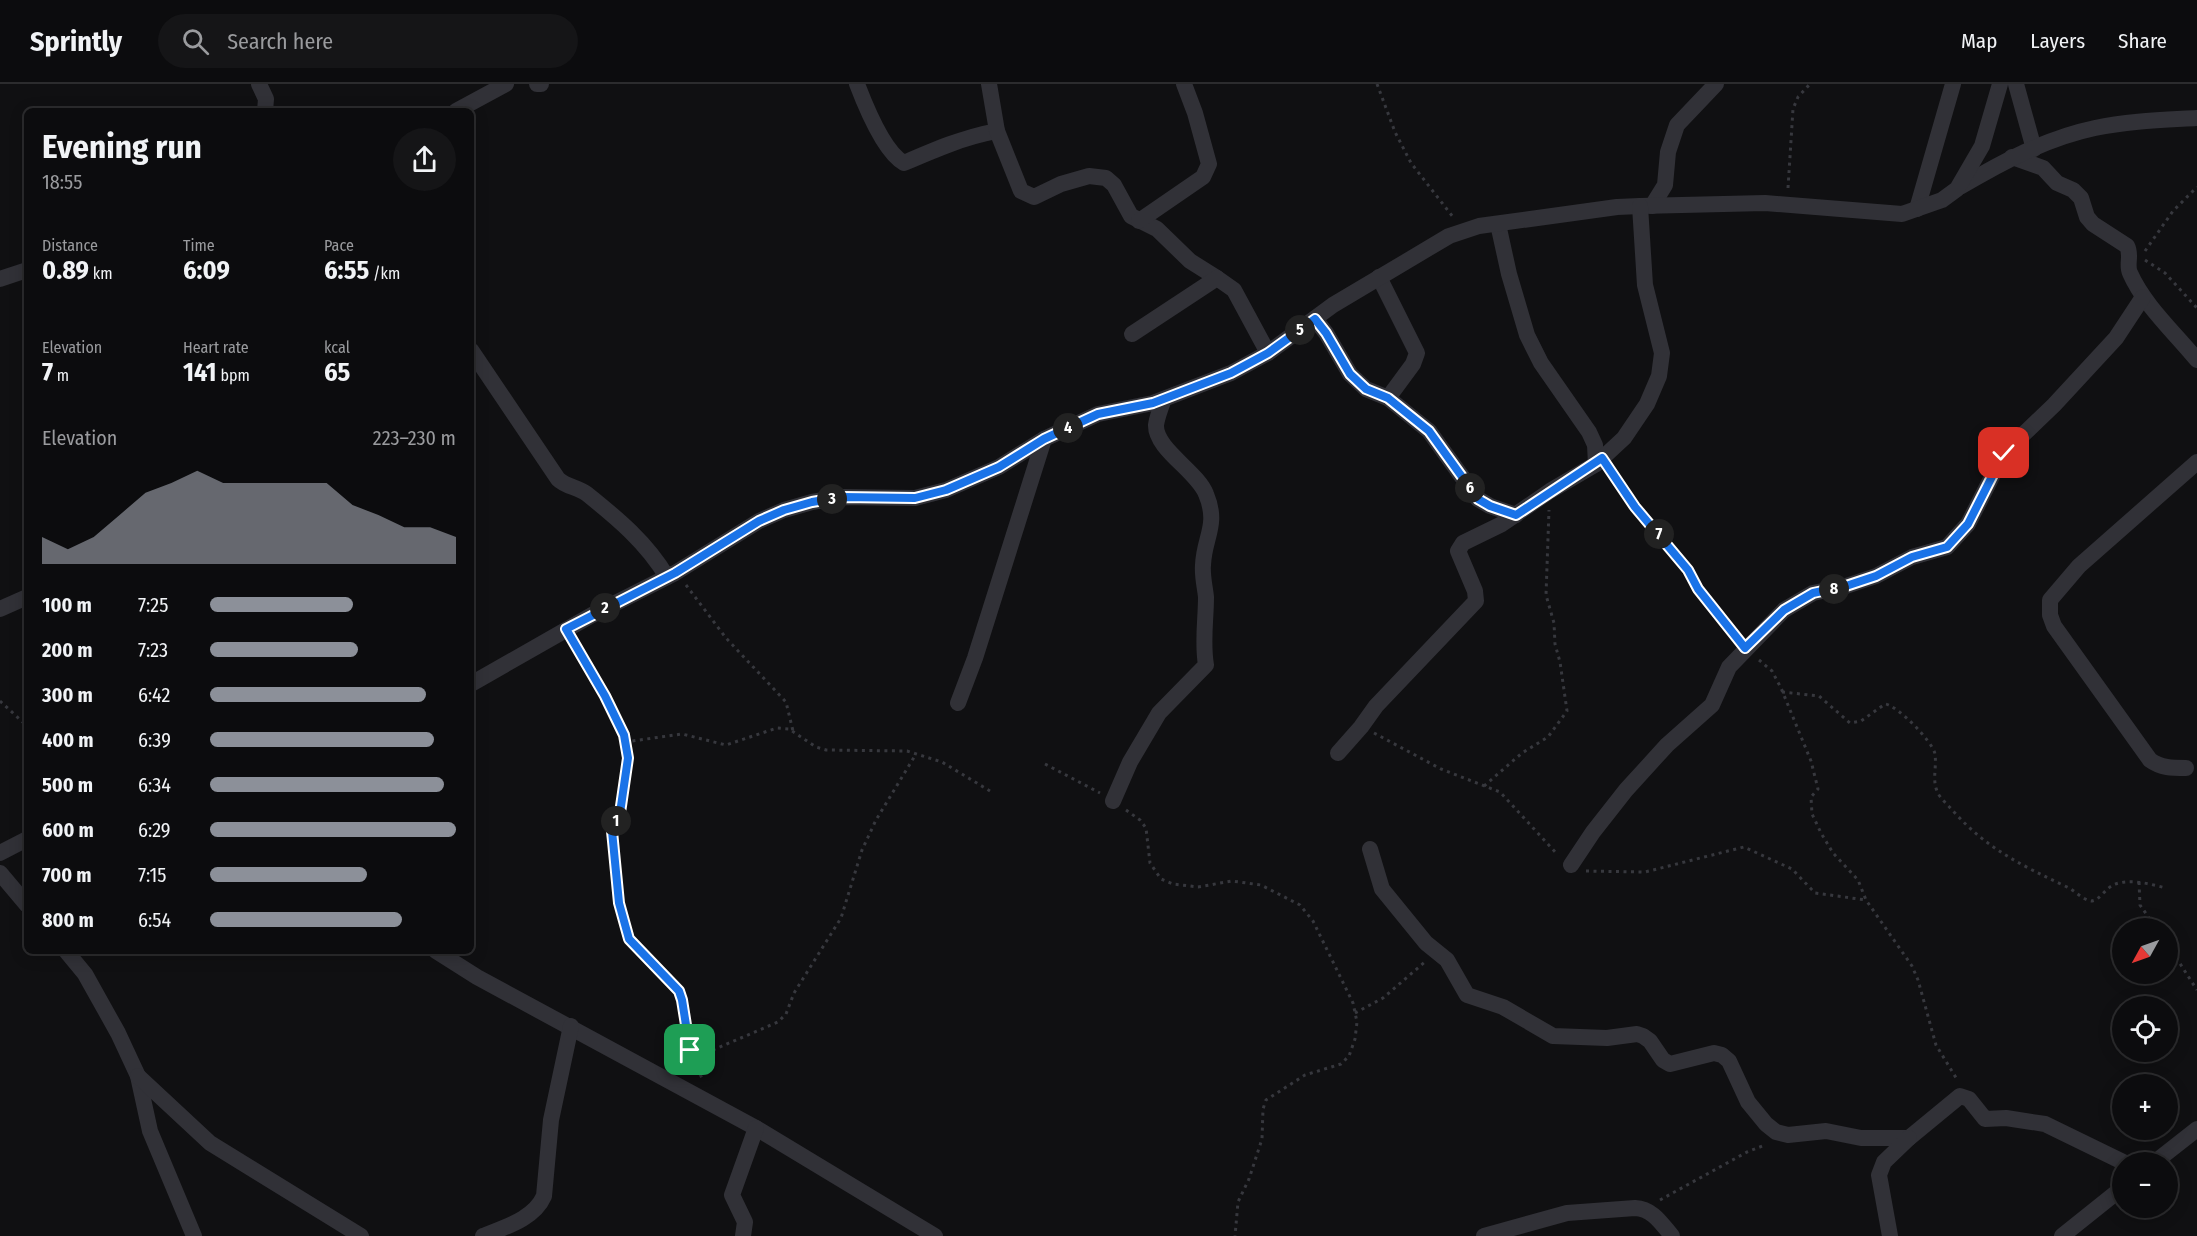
<!DOCTYPE html>
<meta charset="utf-8">
<style>
:root{--surface:#0c0c0e;--page:#151517;--text:#f1f3f6;--muted:#9a9b9e;--line:#2c2c2e;--accent:#8c9099}
body{margin:0;font-family:"Fira Sans Condensed",sans-serif;background:var(--page);color:var(--text);height:100vh;display:flex;flex-direction:column;font-size:22px;white-space:nowrap}
*{box-sizing:border-box;margin:0}
p{font-size:20px;color:var(--muted)}
.icon{flex:none;width:33px;height:33px;fill:none;stroke:currentColor;stroke-width:2;stroke-linecap:round;stroke-linejoin:round}
.map{position:relative;flex:1;overflow:hidden}
.side{position:absolute;left:24px;top:24px;width:450px;height:846px;display:flex;flex-direction:column;background:var(--surface);border-radius:9px;box-shadow:0 3px 15px #0003,0 0 0 2px var(--line)}
.side>*{flex:none}
.needle{width:39px;rotate:230deg}
.controls{position:absolute;left:2112px;top:834px;display:grid;gap:12px}
.controls a{display:grid;place-items:center;width:66px;height:66px;border-radius:50%;background:var(--surface);box-shadow:0 3px 15px #0003,0 0 0 2px var(--line);font-size:30px}
.pin{position:absolute;display:grid;place-items:center;width:51px;height:51px;color:#fff;margin:-26px;border-radius:12px;box-shadow:0 3px 9px #0006}
.km{position:absolute;width:30px;height:30px;margin:-15px;border-radius:50%;background:#222;color:#fff;font-size:16px;line-height:30px;text-align:center}
.round{display:grid;place-items:center;flex:none;width:63px;height:63px;border-radius:32px;background:var(--page)}
.summary{display:flex;align-items:center;justify-content:space-between;height:102px;padding:0 18px}
h1{font-size:33px;font-weight:700;line-height:45px}
.figures{display:grid;grid-template-columns:repeat(3,1fr);gap:9px;height:102px;padding:6px 18px}
.figures div{display:grid;align-content:center}
.figures b{font-size:26px;font-weight:700}
.figures small{font-size:16px;font-weight:400}
.figures p{font-size:16px}
.chart{height:168px;padding:12px 18px}
.chart p{display:flex;justify-content:space-between}
.chart svg{width:100%;height:108px;margin-top:6px;fill:var(--accent);opacity:.7}
ul{padding:0 18px;list-style:none;font-size:20px}
li{display:grid;grid-template-columns:96px 72px 1fr;align-items:center;height:45px}
li i{height:15px;border-radius:8px;background:var(--accent)}
header{display:flex;align-items:center;gap:36px;box-sizing:border-box;height:84px;padding:0 30px;background:var(--surface);border-bottom:2px solid var(--line)}
header strong{font-size:28px}
nav{display:flex;gap:33px;margin-inline-start:auto;font-size:21px}
.search{width:420px;height:54px;background:var(--page);display:flex;align-items:center;gap:15px;box-sizing:border-box;padding:0 21px;border-radius:33px;color:var(--muted);font-size:22px}
.map>svg:first-child{display:block}
.lines{fill:none;stroke-linecap:round;stroke-linejoin:round}
.path{stroke:#37383e;stroke-width:3;stroke-dasharray:3 4.5;stroke-linecap:butt}
.street{stroke:#313137;stroke-width:16}
.route-casing{stroke:#fff;stroke-width:12}
.route{stroke:#1a73e8;stroke-width:8}
</style>
<header>
<strong>Sprintly</strong>
<div class="search"><svg class="icon" aria-label="search" viewBox="0 0 24 24"><circle cx="10" cy="10" r="6"/><path d="M15 15l6 6"/></svg>Search here</div>
<nav><a>Map</a><a>Layers</a><a>Share</a></nav>
</header>
<div class="map">
<svg width="2197" height="1152" viewBox="0 0 2197 1152">
<rect width="100%" height="100%" fill="#101012"/>
<g class="lines">
<g class="path">
<polyline points="1377,0 1395,48 1411,79 1453,133"/>
<polyline points="1788,104 1793,25 1798,13 1810,0"/>
<polyline points="2145,167 2173,127 2197,103"/>
<polyline points="2145,176 2165,189 2197,224"/>
<polyline points="1612,388 1635,423 1688,486 1698,505 1735,553"/>
<polyline points="686,501 726,554 786,618 793,647"/>
<path d="M 574,558 L 605,612 L 625,658 L 628,674 L 620,729 L 612,747 L 619,819 L 629,855 L 679,907 C 691,937 686,967 703,996"/>
<polyline points="1759,576 1772,587 1781,604 1811,677 1818,705 1811,713 1812,730 1821,749 1833,769 1858,796 1866,816 1912,882 1918,896 1936,961 1958,997"/>
<path d="M 1782,608 L 1819,612 L 1850,639 L 1861,637 L 1885,620 C 1897,621 1933,658 1935,670 C 1937,684 1931,698 1939,711 C 1943,717 1949,722 1954,728 C 1987,765 2023,782 2067,803 C 2074,806 2083,816 2091,817 C 2099,817 2105,805 2113,801 C 2129,794 2150,800 2166,804"/>
<polyline points="0,617 27,642"/>
<polyline points="1374,649 1441,685 1500,708 1558,771"/>
<polyline points="625,658 682,650 726,661 777,644 789,645 816,663 826,666 907,667 942,678 990,707"/>
<polyline points="1045,680 1100,709"/>
<polyline points="1484,702 1522,669 1548,653 1567,627 1560,578 1555,560 1554,539 1546,511 1549,426"/>
<polyline points="1126,726 1140,736 1146,744 1150,779 1161,795 1173,800 1198,803 1232,797 1261,801 1300,821 1313,837 1353,919 1357,938 1355,955 1349,972 1341,980 1305,991 1266,1016 1263,1025 1262,1055 1249,1095 1238,1118 1235,1152"/>
<polyline points="1586,787 1645,788 1744,763 1792,785 1815,809 1866,816"/>
<polyline points="2139,798 2140,821 2156,844"/>
<polyline points="2168,861 2197,906"/>
<polyline points="1355,929 1383,914 1426,877"/>
<polyline points="692,975 778,938 786,930 794,909 841,834 862,766 876,736 916,670"/>
<polyline points="1660,1116 1747,1068 1765,1061"/>
</g>
<g class="street">
<polyline points="259,0 266,15 265,27"/>
<polyline points="537,0 541,0"/>
<path d="M 857,0 C 865,21 884,68 904,79 C 934,66 964,53 997,47"/>
<polyline points="989,0 997,47 1021,107 1034,113 1061,100 1089,92 1106,94 1114,101 1131,132 1157,145 1190,177 1217,194"/>
<polyline points="2016,0 2034,65"/>
<polyline points="456,27 506,0"/>
<path d="M 2012,73 L 2043,84 L 2057,99 L 2073,106 L 2081,114 L 2087,133 L 2093,140 L 2127,162 C 2132,171 2126,181 2130,189 C 2144,221 2175,249 2197,276"/>
<path d="M 1960,103 C 2002,78 2047,54 2095,44 C 2128,37 2163,36 2197,34"/>
<polyline points="1652,122 1665,101 1668,68 1677,41 1716,0"/>
<polyline points="1917,125 1953,0"/>
<polyline points="1139,137 1203,93 1209,80 1195,29 1184,0"/>
<polyline points="1498,140 1509,190 1527,251 1541,279 1589,348 1595,361 1596,380"/>
<polyline points="1379,193 1417,269 1413,280 1388,314"/>
<polyline points="0,195 27,186"/>
<polyline points="1315,235 1326,249 1350,290 1366,305 1388,314 1429,347 1478,415 1490,422 1516,431"/>
<polyline points="1132,250 1217,194 1234,206 1268,269"/>
<path d="M 471,266 L 558,395 C 566,403 578,403 587,410 C 617,434 647,459 667,493"/>
<polyline points="0,525 27,513"/>
<polyline points="471,600 592,531 675,489 759,437 784,426 812,418 841,413 915,414 946,406 999,383 1044,355 1098,330 1153,319 1231,289 1268,269 1333,221 1449,152 1479,142 1617,123 1640,122 1765,119 1902,130 1942,116 1957,105 1982,62 2000,0"/>
<polyline points="958,619 975,574 1044,355"/>
<polyline points="1338,669 1361,643 1376,622 1476,517 1475,507 1458,467 1463,459 1502,440 1550,407 1596,380 1624,354 1647,320 1659,292 1662,269 1645,201 1640,122"/>
<path d="M 2186,684 C 2172,684 2161,684 2150,676 L 2054,542 L 2050,531 L 2050,516 L 2079,482 L 2197,378"/>
<path d="M 1113,717 L 1130,678 L 1159,629 L 1206,581 C 1202,558 1206,536 1206,513 C 1205,503 1202,492 1203,481 C 1204,453 1219,441 1206,410 C 1197,387 1155,365 1156,341 C 1157,333 1161,323 1164,315"/>
<polyline points="1370,765 1382,805 1426,859 1447,876 1467,911 1503,923 1553,952 1607,954 1637,950 1643,952 1650,957 1663,976 1670,980 1714,969 1722,971 1729,977 1748,1018 1766,1040 1776,1048 1788,1051 1826,1047 1861,1054 1909,1054 1960,1012 1969,1015 1985,1035 2006,1034 2045,1040 2123,1078"/>
<polyline points="0,769 27,755"/>
<polyline points="1571,781 1593,748 1626,706 1667,661 1712,621 1729,583 1784,526 1813,509 1846,502 1876,492 1912,473 1947,463 1968,440 2004,369 2054,321 2116,254 2143,213"/>
<polyline points="0,789 27,821"/>
<polyline points="66,867 85,890 118,949 138,992 150,1047 194,1152"/>
<polyline points="436,867 477,893 756,1044 935,1152"/>
<polyline points="138,992 210,1059 361,1152"/>
<polyline points="2155,1078 2197,1045"/>
<path d="M 483,1152 C 505,1143 534,1135 544,1112 L 551,1036 L 571,942"/>
<polyline points="743,1152 745,1138 732,1111 756,1044"/>
<path d="M 1484,1152 L 1567,1129 L 1635,1124 C 1653,1125 1661,1139 1672,1152"/>
<polyline points="1890,1152 1879,1091 1884,1078 1909,1054"/>
<polyline points="2062,1152 2122,1104"/>
</g>
</g>
<g class="lines">
<defs>
<polyline id="route" points="690,966 682,916 679,907 629,855 619,819 612,747 620,729 628,674 624,651 605,612 566,545 675,489 759,437 784,426 812,418 842,413 915,414 946,406 999,383 1044,355 1098,330 1153,319 1231,289 1268,269 1315,235 1326,249 1350,290 1366,305 1388,314 1429,347 1478,415 1490,422 1516,431 1602,374 1635,423 1688,486 1698,505 1745,564 1784,526 1813,509 1846,502 1876,492 1912,473 1947,463 1968,440 2004,369"/>
</defs>
<use href="#route" class="route-casing"/>
<use href="#route" class="route"/>
</g>
</svg>
<div class="controls">
<a><svg class="needle" viewBox="-14 -14 28 28"><path d="M0-13l5 13h-10z" fill="#e53935"/><path d="M0 13l5-13h-10z" fill="#9a9b9e"/></svg></a>
<a><svg class="icon" aria-label="locate" viewBox="0 0 24 24"><circle cx="12" cy="12" r="6"/><path d="M12 2v4M12 18v4M2 12h4M18 12h4"/></svg></a>
<a>+</a>
<a>−</a>
</div>
<div class="pin" style="left:690px;top:966px;background:#1e9e55"><svg class="icon" aria-label="arrive" viewBox="0 0 24 24"><path d="M6 21V4h12l-3 4 3 4H6"/></svg></div>
<div class="pin" style="left:2004px;top:369px;background:#d93025"><svg class="icon" aria-label="check" viewBox="0 0 24 24"><path d="M5 12l5 5 9-10"/></svg></div>
<b class="km" style="left:616px;top:737px">1</b>
<b class="km" style="left:605px;top:524px">2</b>
<b class="km" style="left:832px;top:415px">3</b>
<b class="km" style="left:1068px;top:344px">4</b>
<b class="km" style="left:1300px;top:246px">5</b>
<b class="km" style="left:1470px;top:404px">6</b>
<b class="km" style="left:1659px;top:450px">7</b>
<b class="km" style="left:1834px;top:505px">8</b>
<section class="side">
<div class="summary"><div><h1>Evening run</h1><p>18:55</p></div><a class="round"><svg class="icon" aria-label="share" viewBox="0 0 24 24"><path d="M12 15V3M7 8l5-5 5 5M5 13v7h14v-7"/></svg></a></div>
<div class="figures">
<div><p>Distance</p><b>0.89<small> km</small></b></div>
<div><p>Time</p><b>6:09</b></div>
<div><p>Pace</p><b>6:55<small> /km</small></b></div>
</div>
<div class="figures">
<div><p>Elevation</p><b>7<small> m</small></b></div>
<div><p>Heart rate</p><b>141<small> bpm</small></b></div>
<div><p>kcal</p><b>65</b></div>
</div>
<div class="chart"><p><span>Elevation</span>223–230 m</p>
<svg viewBox="0 0 160 44" preserveAspectRatio="none"><path d="M0 44V33L10 38L20 33L30 24L40 15L50 11L60 6L70 11L80 11L90 11L100 11L110 11L120 20L130 24L140 29L150 29L160 33V44z"/></svg>
</div>
<ul>
<li><b>100 m</b>7:25<i style="width:58%"></i></li>
<li><b>200 m</b>7:23<i style="width:60%"></i></li>
<li><b>300 m</b>6:42<i style="width:88%"></i></li>
<li><b>400 m</b>6:39<i style="width:91%"></i></li>
<li><b>500 m</b>6:34<i style="width:95%"></i></li>
<li><b>600 m</b>6:29<i style="width:100%"></i></li>
<li><b>700 m</b>7:15<i style="width:64%"></i></li>
<li><b>800 m</b>6:54<i style="width:78%"></i></li>
</ul>
</section>
</div>
